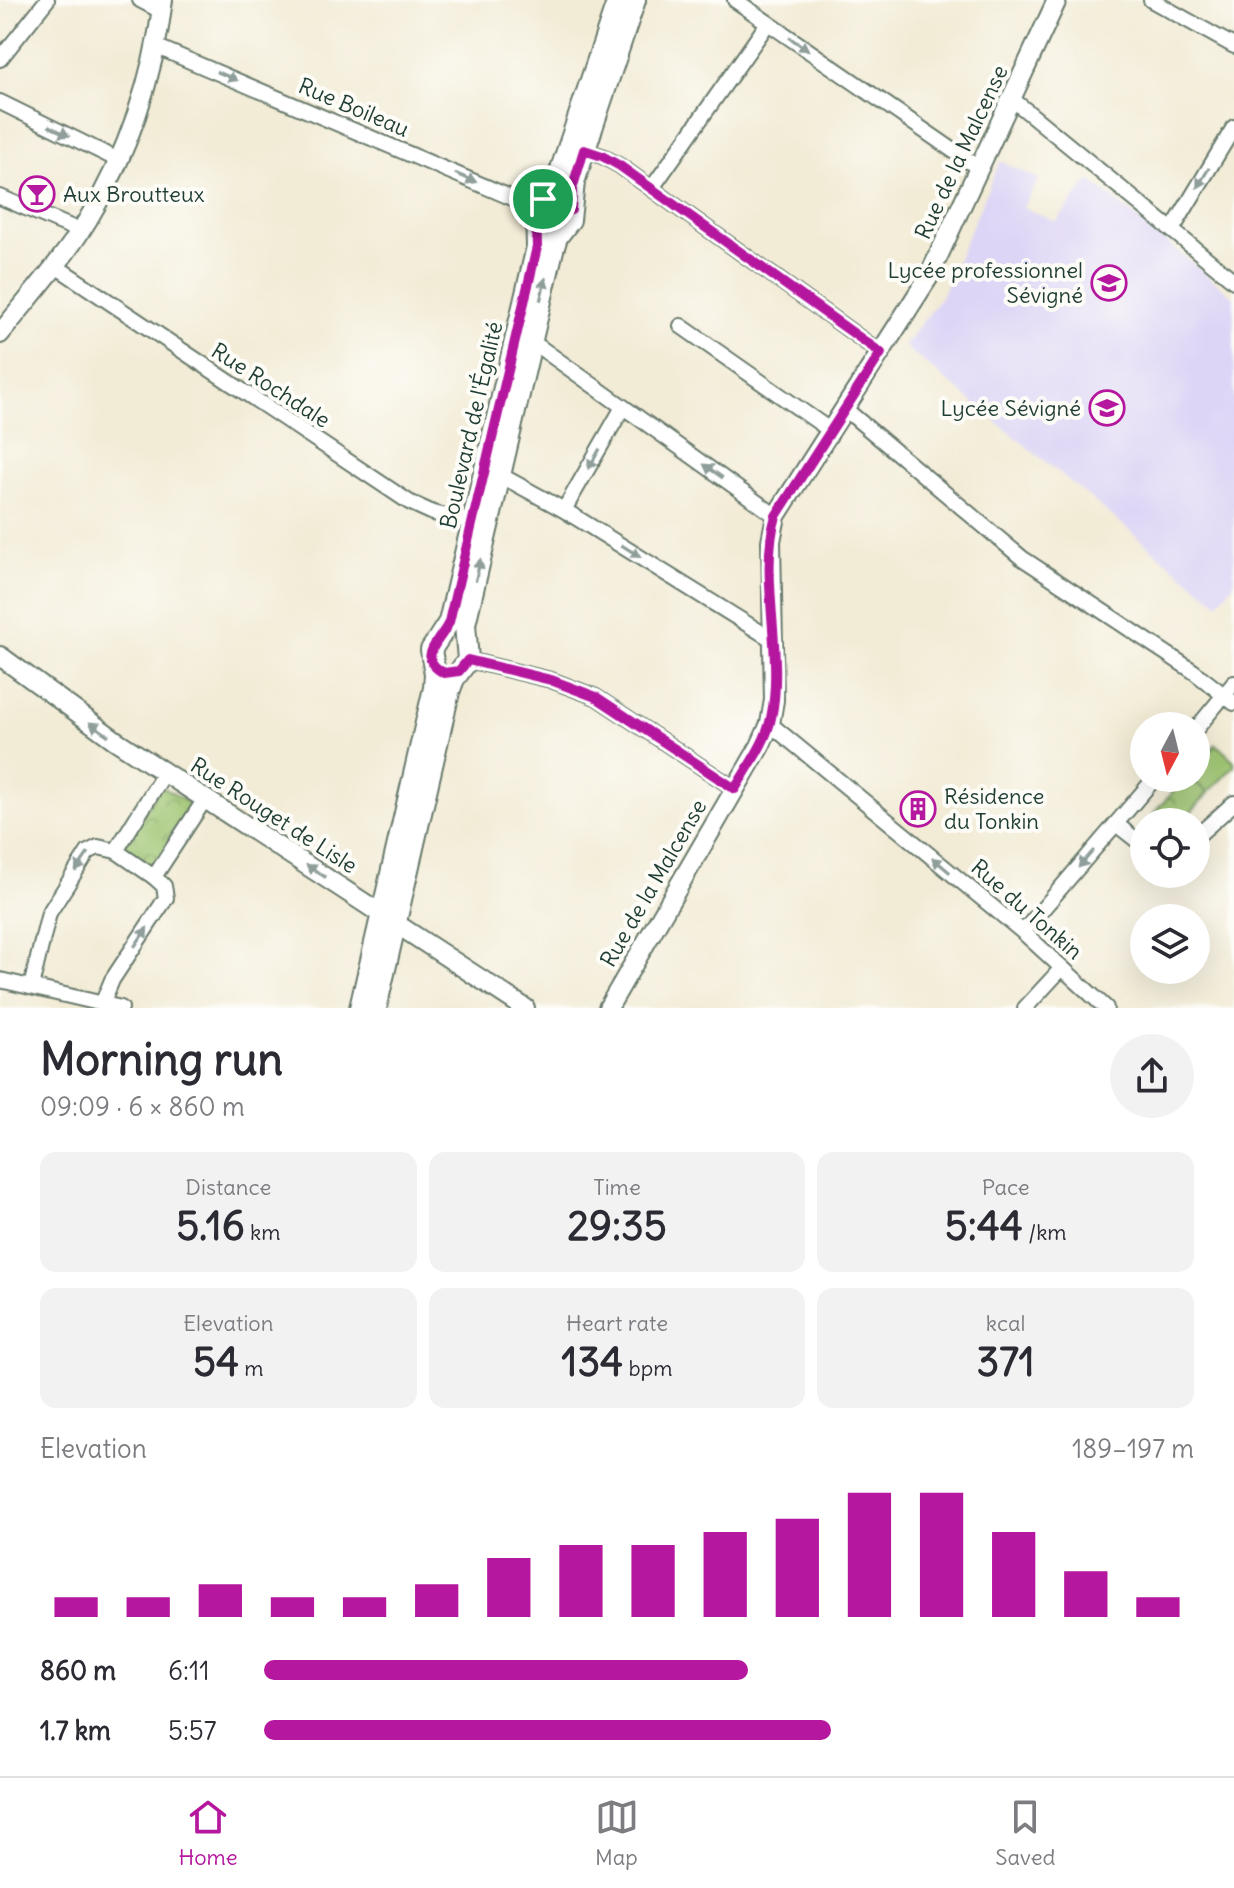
<!DOCTYPE html>
<meta charset="utf-8">
<style>
:root{--surface:#fff;--page:#f2f2f3;--text:#2b2b33;--muted:#7c7c81;--line:#e1e1e2;--accent:#b5179e}
body{margin:0;font-family:Delius,sans-serif;background:var(--page);color:var(--text);height:100vh;display:flex;flex-direction:column;font-size:30px;white-space:nowrap}
*{box-sizing:border-box;margin:0}
p{font-size:26px;color:var(--muted)}
.icon{flex:none;width:44px;height:44px;fill:none;stroke:currentColor;stroke-width:2;stroke-linecap:round;stroke-linejoin:round}
.map{position:relative;height:1008px;overflow:hidden}
.details{display:flex;flex-direction:column;background:var(--surface);flex:1}
.details>*{flex:none}
.needle{width:52px;rotate:187deg}
.controls{position:absolute;left:1130px;top:712px;display:grid;gap:16px}
.controls a{display:grid;place-items:center;width:80px;height:80px;border-radius:50%;background:var(--surface);box-shadow:0 8px 32px #0002;font-size:40px}
.pin{position:absolute;display:grid;place-items:center;width:68px;height:68px;color:#fff;margin:-34px;border:4px solid #fff;border-radius:50%;box-shadow:0 2px 8px #0007}
.round{display:grid;place-items:center;flex:none;width:84px;height:84px;border-radius:42px;background:var(--page)}
.head{display:flex;align-items:center;justify-content:space-between;height:136px;padding:0 40px}
h1{font-size:44px;font-weight:700;line-height:60px}
.figures{display:grid;grid-template-columns:repeat(3,1fr);gap:12px;height:136px;padding:8px 40px}
.figures div{display:grid;align-content:center;border-radius:16px;background:var(--page);text-align:center}
.figures b{font-size:40px;font-weight:700}
.figures small{font-size:22px;font-weight:400}
.figures p{font-size:22px}
.chart{height:224px;padding:16px 40px}
.chart p{display:flex;justify-content:space-between}
.chart svg{width:100%;height:144px;margin-top:8px;stroke:var(--accent);stroke-width:6}
ul{padding:0 40px;list-style:none;font-size:26px}
li{display:grid;grid-template-columns:128px 96px 1fr;align-items:center;height:60px}
li i{height:20px;border-radius:10px;background:var(--accent)}
.tabs{display:flex;justify-content:space-around;align-items:center;height:112px;border-top:2px solid var(--line);background:var(--surface);font-size:22px;color:var(--muted)}
.tabs a{display:grid;justify-items:center;gap:4px}
.tabs .selected{color:var(--accent)}
.map>svg:first-child{display:block}
.built{fill:#ddd5f6}
.green{fill:#9dc46f;stroke:#5e8052;stroke-width:2}
.park{fill:url(#park-crowns);stroke:#5e8052;stroke-width:2}
.lines{fill:none;stroke-linecap:round;stroke-linejoin:round}
.minor-casing{stroke:#697a6c;stroke-width:18}
.tertiary-casing{stroke:#697a6c;stroke-width:22}
.secondary-casing{stroke:#697a6c;stroke-width:24}
.minor{stroke:#fff;stroke-width:14}
.tertiary{stroke:#fff;stroke-width:18}
.secondary{stroke:#fff;stroke-width:20}
.oneway{fill:#8f9e9a}
.route-casing{stroke:#fff;stroke-width:16}
.route{stroke:#b5179e;stroke-width:10}
.labels{text-anchor:middle;dominant-baseline:central;stroke-width:8;stroke-linejoin:round;paint-order:stroke}
.street-label{font-size:22px;fill:#1f3d34;stroke:#fdfcf7}
.poi-label{font-size:22px;fill:#1f3d34;stroke:#fdfcf7;text-anchor:start}
</style>
<div class="map">
<svg width="1234" height="1008" viewBox="0 0 1234 1008">
<defs>
<pattern id="park-crowns" width="20" height="18" patternUnits="userSpaceOnUse" patternTransform="scale(2)"><rect width="20" height="18" fill="#9dc46f"/><path d="M2 6a3 3 0 1 1 6 0M12 15a3 3 0 1 1 6 0" fill="none" stroke="#7fa05c"/></pattern>
</defs>
<rect width="100%" height="100%" fill="#fdfcf7"/>
<filter id="ink" filterUnits="userSpaceOnUse"><feTurbulence type="fractalNoise" baseFrequency=".0125" numOctaves="2"/><feDisplacementMap in="SourceGraphic" scale="16" xChannelSelector="R" yChannelSelector="G"/><feConvolveMatrix kernelMatrix="1 2 1 2 8 2 1 2 1" color-interpolation-filters="sRGB"/></filter>
<filter id="wash" filterUnits="userSpaceOnUse"><feTurbulence type="fractalNoise" baseFrequency=".006" numOctaves="4" result="noise"/><feDisplacementMap in="SourceGraphic" scale="32" xChannelSelector="R" yChannelSelector="G"/><feGaussianBlur stdDeviation="1.8" result="paint"/><feColorMatrix in="noise" values="0 0 0 0 0 0 0 0 0 0 0 0 0 0 0 0 0 1.4 0 .05"/><feComposite in="paint" operator="in"/></filter>
<g filter="url(#wash)">
<rect width="100%" height="100%" fill="#f2ebd5"/>
<polygon class="built" points="1000,161 1039,179 1023,207 1056,222 1090,180 1234,297 1234,584 1218,603 904,346 941,297"/>
<polygon class="green" points="1216,744 1234,761 1234,766 1208,793 1191,778 1196,778 1196,766"/>
<g class="park">
<polygon points="1185,778 1191,778 1208,793 1182,822 1164,822 1154,813"/>
<polygon points="161,786 195,807 153,866 145,866 126,850 125,842"/>
</g>
</g>
<g filter="url(#ink)">
<g class="lines">
<defs>
<g id="minor">
<polyline points="140,0 161,11"/>
<polyline points="735,0 980,169"/>
<polyline points="1151,0 1234,46"/>
<polyline points="155,46 536,208"/>
<polyline points="0,59 47,0"/>
<polyline points="1012,99 1234,281"/>
<polyline points="0,102 118,160"/>
<polyline points="584,150 602,156 620,166 881,353"/>
<polyline points="652,188 768,23"/>
<polyline points="0,197 80,231"/>
<polyline points="1172,230 1234,127"/>
<polyline points="54,265 409,502 433,513 473,522"/>
<polyline points="681,326 831,431"/>
<polyline points="531,341 776,516"/>
<polyline points="845,409 1022,558 1193,671 1234,703"/>
<polyline points="500,475 564,510 773,640"/>
<polyline points="564,510 623,407"/>
<polyline points="468,660 551,680 596,697 735,789"/>
<polyline points="770,724 1023,932 1106,1008"/>
<polyline points="1196,729 1234,683"/>
<polyline points="1116,824 1144,846"/>
<polyline points="1196,837 1234,803"/>
<polyline points="116,851 154,877"/>
<polyline points="1023,932 1155,778"/>
<polyline points="0,980 121,1008"/>
<polyline points="31,987 49,913 88,852 98,847 116,851 165,772"/>
<polyline points="102,1004 112,980 166,898 164,886 154,877 205,799"/>
<polyline points="1025,1008 1062,968"/>
</g>
<g id="tertiary">
<path d="M 0,334 C 29,297 62,261 87,221 C 127,156 154,76 163,0"/>
<polyline points="0,656 115,740 525,1008"/>
<polyline points="608,1008 760,746 770,724 774,700 771,541 776,516 928,278 1057,0"/>
</g>
<g id="secondary">
<polyline points="360,1008 434,688 435,674 431,650 449,622 537,247 536,208 553,188 558,178 618,0"/>
<polyline points="376,1008 449,692 454,679 468,660 465,624 553,250 557,237 570,220 574,182 635,0"/>
</g>
</defs>
<use href="#minor" class="minor-casing"/>
<use href="#tertiary" class="tertiary-casing"/>
<use href="#secondary" class="secondary-casing"/>
<use href="#minor" class="minor"/>
<use href="#tertiary" class="tertiary"/>
<use href="#secondary" class="secondary"/>
</g>
<defs><path id="oneway-solid" d="M-6-.8H1V-3.2L6.5 0L1 3.2V.8H-6Z" transform="scale(2)"/></defs>
<g class="oneway">
<use href="#oneway-solid" transform="translate(799 44) rotate(34)"/>
<use href="#oneway-solid" transform="translate(227 76) rotate(23)"/>
<use href="#oneway-solid" transform="translate(59 131) rotate(26)"/>
<use href="#oneway-solid" transform="translate(466 178) rotate(23)"/>
<use href="#oneway-solid" transform="translate(1203 178) rotate(121)"/>
<use href="#oneway-solid" transform="translate(543 289) rotate(-77)"/>
<use href="#oneway-solid" transform="translate(594 459) rotate(120)"/>
<use href="#oneway-solid" transform="translate(713 471) rotate(-145)"/>
<use href="#oneway-solid" transform="translate(631 551) rotate(32)"/>
<use href="#oneway-solid" transform="translate(478 570) rotate(-77)"/>
<use href="#oneway-solid" transform="translate(99 729) rotate(-145)"/>
<use href="#oneway-solid" transform="translate(1086 859) rotate(131)"/>
<use href="#oneway-solid" transform="translate(82 862) rotate(125)"/>
<use href="#oneway-solid" transform="translate(941 865) rotate(-140)"/>
<use href="#oneway-solid" transform="translate(316 871) rotate(-147)"/>
<use href="#oneway-solid" transform="translate(141 937) rotate(-56)"/>
</g>
</g>
<g class="lines" filter="url(#ink)">
<defs>
<path id="route" d="M 584,150 L 602,156 L 620,166 L 881,353 L 776,516 C 758,575 785,656 771,718 C 766,743 748,766 735,789 L 596,697 L 551,680 L 468,660 L 459,671 L 444,673 C 414,657 442,640 449,622 L 537,247 L 536,208 C 546,192 563,193 571,210 L 572,189 Z"/>
</defs>
<use href="#route" class="route-casing"/>
<use href="#route" class="route"/>
</g>
<defs>
<symbol id="bar-ring" viewBox="-11 -11 22 22"><circle r="9.5" fill="#fdfcf7" stroke="#b5179e" stroke-width="1.5"/><path d="M-6-5H6L.8 .8V4.5H3.5V6h-7V4.5H-.8V.8Z" fill="#b5179e"/></symbol>
<symbol id="school-ring" viewBox="-11 -11 22 22"><circle r="9.5" fill="#fdfcf7" stroke="#b5179e" stroke-width="1.5"/><path d="M0-5L7-2L0 1L-7-2ZM-4 1L0 2.5L4 1V4Q0 6-4 4Z" fill="#b5179e"/></symbol>
<symbol id="building-ring" viewBox="-11 -11 22 22"><circle r="9.5" fill="#fdfcf7" stroke="#b5179e" stroke-width="1.5"/><path d="M-4-6H4V6H1V3H-1V6H-4ZM-2.5-4.3h1.7v1.8h-1.7ZM.8-4.3h1.7v1.8H.8ZM-2.5-1h1.7V.8h-1.7ZM.8-1h1.7V.8H.8Z" fill="#b5179e"/></symbol>
</defs>
<g fill-rule="evenodd">
<use href="#bar-ring" x="17" y="174" width="40" height="40"/>
<use href="#school-ring" x="1089" y="263" width="40" height="40"/>
<use href="#school-ring" x="1087" y="388" width="40" height="40"/>
<use href="#building-ring" x="898" y="789" width="40" height="40"/>
</g>
<g class="labels">
<g class="street-label">
<text transform="translate(354 107) rotate(23)">Rue Boileau</text>
<text transform="translate(961 152) rotate(-65)">Rue de la Malcense</text>
<text transform="translate(271 385) rotate(33)">Rue Rochdale</text>
<text transform="translate(471 425) rotate(-77)">Boulevard de l'Égalité</text>
<text transform="translate(274 815) rotate(33)">Rue Rouget de Lisle</text>
<text transform="translate(653 883) rotate(-60)">Rue de la Malcense</text>
<text transform="translate(1027 909) rotate(41)">Rue du Tonkin</text>
</g>
<g class="poi-label">
<text x="63" y="194">Aux Broutteux</text>
<text x="1083" y="270" text-anchor="end">Lycée professionnel<tspan x="1083" dy="25">Sévigné</tspan></text>
<text x="1081" y="408" text-anchor="end">Lycée Sévigné</text>
<text x="944" y="796">Résidence<tspan x="944" dy="25">du Tonkin</tspan></text>
</g>
</g>
</svg>
<div class="controls">
<a><svg class="needle" viewBox="-14 -14 28 28"><path d="M0-13l5 13h-10z" fill="#e53935"/><path d="M0 13l5-13h-10z" fill="#7c7c81"/></svg></a>
<a><svg class="icon" aria-label="locate" viewBox="0 0 24 24"><circle cx="12" cy="12" r="6"/><path d="M12 2v4M12 18v4M2 12h4M18 12h4"/></svg></a>
<a><svg class="icon" aria-label="layers" viewBox="0 0 24 24"><path d="M12 4l9 5-9 5-9-5zM3 14l9 5 9-5"/></svg></a>
</div>
<div class="pin" style="left:543px;top:199px;background:#1e9e55"><svg class="icon" aria-label="arrive" viewBox="0 0 24 24"><path d="M6 21V4h12l-3 4 3 4H6"/></svg></div>
</div>
<section class="details">
<div class="head"><div><h1>Morning run</h1><p>09:09 · 6 × 860 m</p></div><a class="round"><svg class="icon" aria-label="share" viewBox="0 0 24 24"><path d="M12 15V3M7 8l5-5 5 5M5 13v7h14v-7"/></svg></a></div>
<div class="figures">
<div><p>Distance</p><b>5.16<small> km</small></b></div>
<div><p>Time</p><b>29:35</b></div>
<div><p>Pace</p><b>5:44<small> /km</small></b></div>
</div>
<div class="figures">
<div><p>Elevation</p><b>54<small> m</small></b></div>
<div><p>Heart rate</p><b>134<small> bpm</small></b></div>
<div><p>kcal</p><b>371</b></div>
</div>
<div class="chart"><p><span>Elevation</span>189–197 m</p>
<svg viewBox="0 0 160 44" preserveAspectRatio="none"><path d="M5 44V38M15 44V38M25 44V34M35 44V38M45 44V38M55 44V34M65 44V26M75 44V22M85 44V22M95 44V18M105 44V14M115 44V6M125 44V6M135 44V18M145 44V30M155 44V38"/></svg>
</div>
<ul>
<li><b>860 m</b>6:11<i style="width:52%"></i></li>
<li><b>1.7 km</b>5:57<i style="width:61%"></i></li>
</ul>
</section>
<nav class="tabs">
<a class="selected"><svg class="icon" aria-label="home" viewBox="0 0 24 24"><path d="M3 11l9-7 9 7M6 9v11h12V9"/></svg>Home</a>
<a><svg class="icon" aria-label="map" viewBox="0 0 24 24"><path d="M3 6l6-2 6 2 6-2v14l-6 2-6-2-6 2zM9 4v14M15 6v14"/></svg>Map</a>
<a><svg class="icon" aria-label="saved" viewBox="0 0 24 24"><path d="M7 4h10v16l-5-4-5 4z"/></svg>Saved</a>
</nav>
